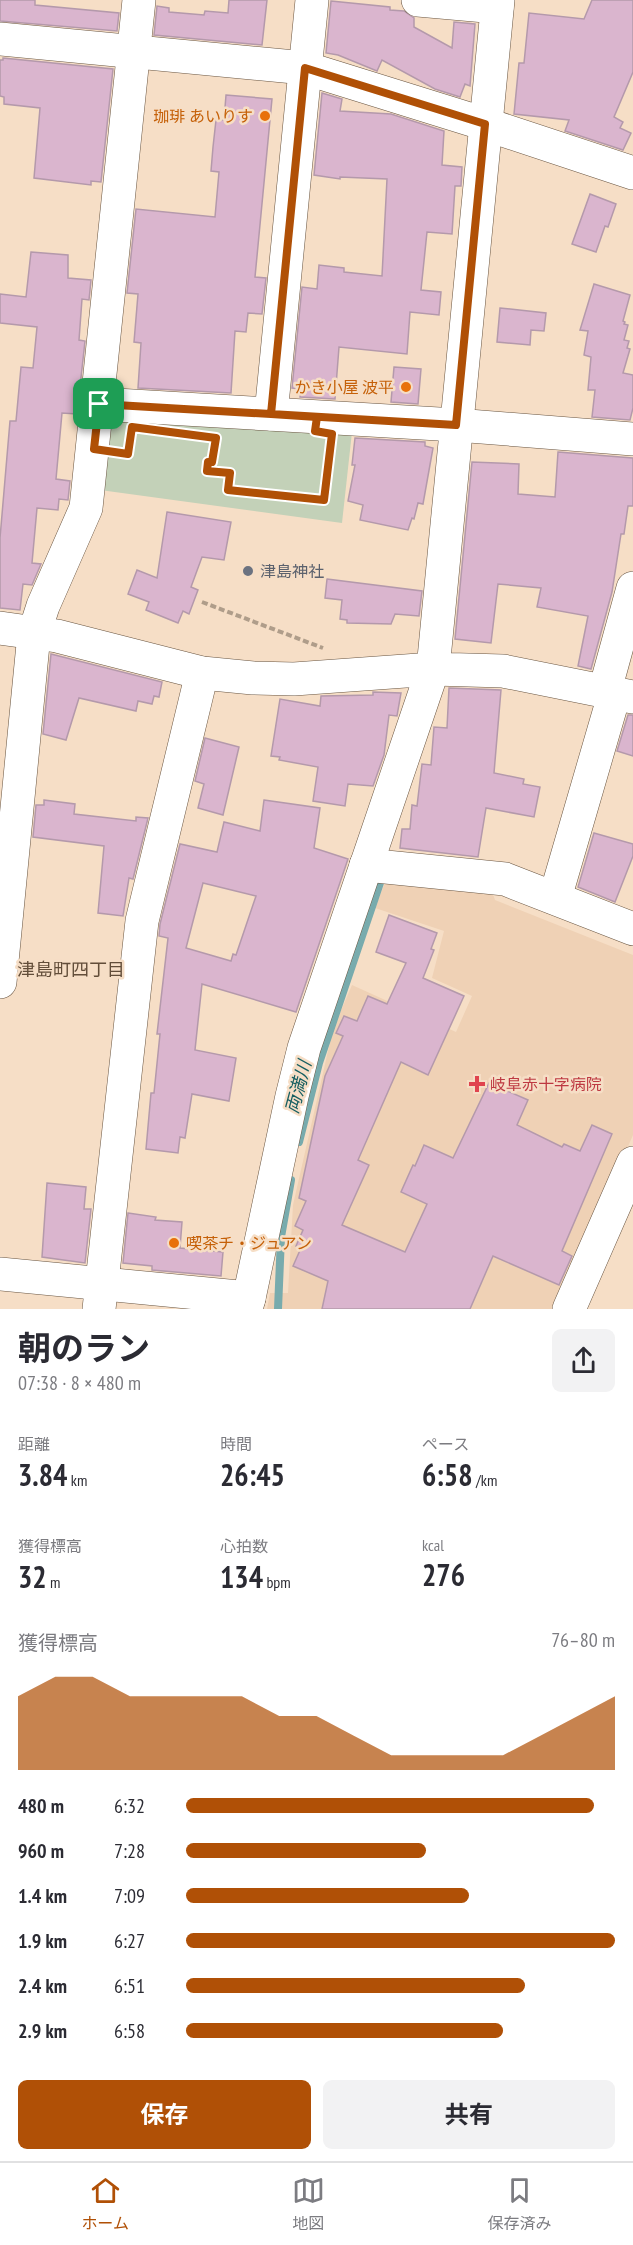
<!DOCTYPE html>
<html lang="ja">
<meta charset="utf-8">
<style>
:root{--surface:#fff;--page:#f2f2f3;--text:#2b2b33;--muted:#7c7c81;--line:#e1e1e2;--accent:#b05006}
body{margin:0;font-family:"PT Sans Narrow","Noto Sans JP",sans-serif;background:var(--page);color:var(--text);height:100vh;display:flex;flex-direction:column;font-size:22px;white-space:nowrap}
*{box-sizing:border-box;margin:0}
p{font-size:20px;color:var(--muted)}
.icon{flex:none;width:33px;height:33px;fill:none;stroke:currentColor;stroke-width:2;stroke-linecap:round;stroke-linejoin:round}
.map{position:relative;height:1309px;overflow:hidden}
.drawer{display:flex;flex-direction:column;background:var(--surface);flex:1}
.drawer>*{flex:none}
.pin{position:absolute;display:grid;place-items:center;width:51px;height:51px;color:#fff;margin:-26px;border-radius:12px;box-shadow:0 3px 9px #0006}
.round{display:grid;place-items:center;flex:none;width:63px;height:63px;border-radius:9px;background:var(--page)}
.headline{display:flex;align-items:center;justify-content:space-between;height:102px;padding:0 18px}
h1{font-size:33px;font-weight:700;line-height:45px}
.metrics{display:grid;grid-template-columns:repeat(3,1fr);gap:9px;height:102px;padding:6px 18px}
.metrics div{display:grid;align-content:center}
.metrics b{font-size:30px;font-weight:700}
.metrics small{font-size:16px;font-weight:400}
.metrics p{font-size:16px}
.chart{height:168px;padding:12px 18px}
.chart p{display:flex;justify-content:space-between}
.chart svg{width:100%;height:108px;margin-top:6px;fill:var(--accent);opacity:.7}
.action{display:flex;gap:12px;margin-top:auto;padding:12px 18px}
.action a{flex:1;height:69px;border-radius:9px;background:var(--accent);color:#fff;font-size:24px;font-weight:700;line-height:69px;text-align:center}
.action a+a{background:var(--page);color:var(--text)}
ul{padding:0 18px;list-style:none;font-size:20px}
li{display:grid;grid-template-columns:96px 72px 1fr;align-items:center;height:45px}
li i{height:15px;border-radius:8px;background:var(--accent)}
.dock{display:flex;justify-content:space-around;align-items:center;height:84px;border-top:2px solid var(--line);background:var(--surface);font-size:16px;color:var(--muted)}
.dock a{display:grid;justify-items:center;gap:3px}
.dock .active{color:var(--accent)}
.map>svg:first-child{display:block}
.built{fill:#efd1b5}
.green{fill:#c3d1b8}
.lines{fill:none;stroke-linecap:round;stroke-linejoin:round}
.stream{stroke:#78abad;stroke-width:8}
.building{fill:#dab5ce;stroke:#b499ab;stroke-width:1.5;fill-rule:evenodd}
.minor-casing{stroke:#695541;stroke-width:34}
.path{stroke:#af9d8a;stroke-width:4;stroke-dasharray:6 3;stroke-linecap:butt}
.minor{stroke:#fff;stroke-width:33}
.route-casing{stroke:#fff;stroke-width:12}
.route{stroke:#b05006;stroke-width:8}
.food-dot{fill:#e8710a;stroke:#f6dec6;stroke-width:2}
.worship-dot{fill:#6b7280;stroke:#f6dec6;stroke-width:2}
.health-dot{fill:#e0444e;stroke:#f6dec6;stroke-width:2}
.labels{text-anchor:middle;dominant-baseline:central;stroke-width:5;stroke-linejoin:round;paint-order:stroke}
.food-label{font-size:16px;fill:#c56008;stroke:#f6dec6;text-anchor:end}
.worship-label{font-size:16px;fill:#5b616d;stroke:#f6dec6;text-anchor:start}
.health-label{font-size:16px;fill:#be3a42;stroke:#f6dec6;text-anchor:start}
.neighbourhood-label{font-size:18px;fill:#624d39;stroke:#f6dec6}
.water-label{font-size:18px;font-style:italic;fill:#165e61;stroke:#f6dec6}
</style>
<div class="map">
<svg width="633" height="1309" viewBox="0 0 633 1309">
<rect width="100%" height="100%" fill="#f6dec6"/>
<polygon class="built" points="386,880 492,891 495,900 633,955 633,1135 564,1294 555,1309 267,1309 270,1293 288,1293 293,1205 333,1029 352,985 456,1032 472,996 432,978 444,931 375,908"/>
<polygon class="green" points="108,420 352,432 342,523 100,490"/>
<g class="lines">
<g class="stream">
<polyline points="299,1142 319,1063 381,880"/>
<polyline points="278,1309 281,1237 291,1180"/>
</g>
</g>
<g class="building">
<polygon points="0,0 35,0 35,5 119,13 117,31 0,21"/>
<polygon points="229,0 267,0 262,45 154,35 157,6 169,8 169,12 204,15 205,11 228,13"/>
<polygon points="592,0 633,0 633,72 614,117 623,122 620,128 631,133 623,150 565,131 569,120 514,114 519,63 524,63 529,13 584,19"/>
<polygon points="331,1 390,7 390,10 404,11 414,18 414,27 452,48 454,22 475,24 470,86 465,84 460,97 435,89 382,60 377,71 338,55 326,53"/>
<polygon points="3,58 113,69 101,182 91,181 91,185 34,178 40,108 4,104 4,97 0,96 0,60 3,60"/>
<polygon points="322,93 342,99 340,111 391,114 444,131 442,165 462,167 461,186 455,186 452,234 427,232 421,290 441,292 439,315 410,312 407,354 339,347 335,399 300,397 301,389 292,388 302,287 317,289 319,265 344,268 344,272 382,276 387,179 340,177 340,179 314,175"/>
<polygon points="226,95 272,99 255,277 266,278 262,314 248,313 246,332 235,331 231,393 138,388 141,343 134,342 138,294 127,293 136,209 215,217 219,172 211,171 213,147 216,120 224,120"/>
<polygon points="590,194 616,204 608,227 605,226 596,252 572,244"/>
<polygon points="31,252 68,255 68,278 91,280 89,300 82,299 79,340 85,341 77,414 62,413 56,479 70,481 68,500 59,499 58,510 37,508 32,563 41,564 32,585 23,584 20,610 0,608 0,538 10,421 16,421 21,367 33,368 37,327 0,323 0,294 26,297"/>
<polygon points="594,284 630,295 623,321 625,322 624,324 628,325 624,340 629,341 627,348 630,349 623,373 633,375 633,408 630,420 592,417 595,390 588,390 591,357 584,355 588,331 580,330"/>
<polygon points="500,308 546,313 544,331 531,330 530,345 497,342"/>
<polygon points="394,367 421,369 418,404 391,402"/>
<polygon points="355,438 425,442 425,446 433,448 423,504 418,503 414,519 412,518 408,530 360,520 363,505 348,501 355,465 352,465"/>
<polygon points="558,452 633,458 633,506 628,506 624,534 621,534 612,592 591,669 578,666 588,616 537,607 541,588 498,584 491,643 455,639 472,462 519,464 518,494 555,497"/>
<polygon points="167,512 231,522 224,560 202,557 191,587 198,590 189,614 183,611 178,623 146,610 149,602 128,594 137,570 157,578"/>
<polygon points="327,579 422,591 419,616 395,614 391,624 347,623 347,620 340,619 342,600 325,598"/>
<polygon points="51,654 162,682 159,697 154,696 152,704 138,701 136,711 79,698 66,740 43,734"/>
<polygon points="449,688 501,690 494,773 524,779 523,784 540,787 534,817 486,808 478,857 400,848 402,829 410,829 412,805 417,806 422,764 431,765 434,727 447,728"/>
<polygon points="373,692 401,693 397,716 389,715 384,755 373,786 348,784 345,806 313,801 318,767 279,760 280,757 271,756 280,699 320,706 321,696 373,695"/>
<polygon points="628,715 633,715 633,756 617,751"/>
<polygon points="205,738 239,747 223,815 198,808 204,784 195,781"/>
<polygon points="44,800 75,804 74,814 136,821 136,817 148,818 133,879 129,878 123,916 98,913 104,846 33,837 36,805 44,805"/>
<path d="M 264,800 L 320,808 L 314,848 L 348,859 L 296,1012 L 202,984 L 195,1050 L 236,1058 L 229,1101 L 192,1094 L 185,1138 L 180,1137 L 178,1153 L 146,1149 L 151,1093 L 154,1093 L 160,1034 L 157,1034 L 168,938 L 159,936 L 160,924 L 180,844 L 217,852 L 224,822 L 260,831 ZM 203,883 L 256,896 L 236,955 L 233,954 L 231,961 L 186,948 Z"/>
<polygon points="594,833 633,844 633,856 615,902 578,887"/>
<polygon points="389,915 437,933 431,949 434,950 423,978 464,996 428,1075 401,1062 358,1160 369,1165 342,1225 405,1252 427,1204 401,1192 413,1165 415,1166 424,1145 453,1158 489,1083 528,1100 517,1125 562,1147 564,1144 580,1151 592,1125 612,1134 562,1251 572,1256 559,1285 493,1256 470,1309 322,1309 328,1281 293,1266 301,1248 296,1246 303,1230 295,1226 306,1201 299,1198 325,1076 343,1036 336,1033 344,1016 357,1021 368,996 387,1004 406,963 376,952"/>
<polygon points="47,1183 86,1187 84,1209 91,1209 85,1263 42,1257"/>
<polygon points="128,1213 156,1217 155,1220 182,1222 180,1248 223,1252 221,1276 152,1270 152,1266 123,1263"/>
</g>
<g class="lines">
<defs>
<g id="minor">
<polyline points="418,0 497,7"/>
<polyline points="498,0 433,669 503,671 633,697"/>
<polyline points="0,39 305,68 485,124 633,173"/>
<polyline points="99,404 456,425 633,439"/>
<polyline points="271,414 312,0"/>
<polyline points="0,628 57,636 202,673 253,678 294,679 433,669 304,1048 292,1096 249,1298"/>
<polyline points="605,690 633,588"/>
<polyline points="366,865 505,879 633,929"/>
<polyline points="555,898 615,692"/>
<polyline points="0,982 34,634 43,606 86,508 139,0"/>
<polyline points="0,1274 249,1298 246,1309"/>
<polyline points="99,1309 142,921 202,673"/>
<polyline points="569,1309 633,1163"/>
</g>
</defs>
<use href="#minor" class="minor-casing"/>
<g class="path">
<polyline points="216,438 212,462 208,462 207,471 230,473 228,490 324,500 330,445"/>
<polyline points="120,453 128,454 131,434"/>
<polyline points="202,602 323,648"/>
</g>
<use href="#minor" class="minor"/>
</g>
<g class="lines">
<defs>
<polyline id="route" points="99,404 456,425 485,124 305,68 271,414 317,417 315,431 332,434 324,500 228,490 230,473 207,471 208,462 212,462 216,438 132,427 128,454 94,449 99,404"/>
</defs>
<use href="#route" class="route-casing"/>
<use href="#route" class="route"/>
</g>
<g class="food-dot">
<circle cx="265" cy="116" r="6"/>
<circle cx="406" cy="387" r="6"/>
<circle cx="174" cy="1243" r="6"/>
</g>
<circle class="worship-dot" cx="248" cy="571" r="6"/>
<path class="health-dot" d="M474 1075h6v6h6v6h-6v6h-6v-6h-6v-6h6z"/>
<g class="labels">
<g class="food-label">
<text x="253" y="116">珈琲 あいりす</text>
<text x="394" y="387">かき小屋 波平</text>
<text x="186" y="1243" text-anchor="start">喫茶チ・ジュアン</text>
</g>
<g class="worship-label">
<text x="260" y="571">津島神社</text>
</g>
<g class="health-label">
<text x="490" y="1084">岐阜赤十字病院</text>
</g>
<g class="neighbourhood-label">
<text x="71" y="969">津島町四丁目</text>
</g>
<g class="water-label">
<text transform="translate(298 1087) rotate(-75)">両満川</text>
</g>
</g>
</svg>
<div class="pin" style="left:99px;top:404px;background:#1e9e55"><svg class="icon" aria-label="arrive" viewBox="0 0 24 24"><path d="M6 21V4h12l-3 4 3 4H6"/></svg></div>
</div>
<section class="drawer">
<div class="headline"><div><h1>朝のラン</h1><p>07:38 · 8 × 480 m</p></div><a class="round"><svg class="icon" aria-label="share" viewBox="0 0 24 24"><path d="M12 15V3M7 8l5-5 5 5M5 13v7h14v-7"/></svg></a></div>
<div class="metrics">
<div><p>距離</p><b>3.84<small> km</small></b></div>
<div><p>時間</p><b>26:45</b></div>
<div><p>ペース</p><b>6:58<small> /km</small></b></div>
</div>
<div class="metrics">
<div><p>獲得標高</p><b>32<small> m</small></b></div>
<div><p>心拍数</p><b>134<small> bpm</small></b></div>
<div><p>kcal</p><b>276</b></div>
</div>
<div class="chart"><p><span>獲得標高</span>76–80 m</p>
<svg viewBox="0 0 160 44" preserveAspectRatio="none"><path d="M0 44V14L10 6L20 6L30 14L40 14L50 14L60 14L70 22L80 22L90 30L100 38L110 38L120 38L130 38L140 30L150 22L160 14V44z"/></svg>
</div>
<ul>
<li><b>480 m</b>6:32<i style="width:95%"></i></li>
<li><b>960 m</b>7:28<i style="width:56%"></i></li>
<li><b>1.4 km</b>7:09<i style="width:66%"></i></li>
<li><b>1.9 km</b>6:27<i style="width:100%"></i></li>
<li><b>2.4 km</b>6:51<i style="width:79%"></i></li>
<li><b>2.9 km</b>6:58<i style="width:74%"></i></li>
</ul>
<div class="action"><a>保存</a><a>共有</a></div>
</section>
<nav class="dock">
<a class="active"><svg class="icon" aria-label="home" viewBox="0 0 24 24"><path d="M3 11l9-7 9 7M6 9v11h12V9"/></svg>ホーム</a>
<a><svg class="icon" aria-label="map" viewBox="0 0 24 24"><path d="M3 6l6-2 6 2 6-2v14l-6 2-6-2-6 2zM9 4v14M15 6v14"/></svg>地図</a>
<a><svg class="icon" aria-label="saved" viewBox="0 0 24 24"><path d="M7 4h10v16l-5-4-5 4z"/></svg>保存済み</a>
</nav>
